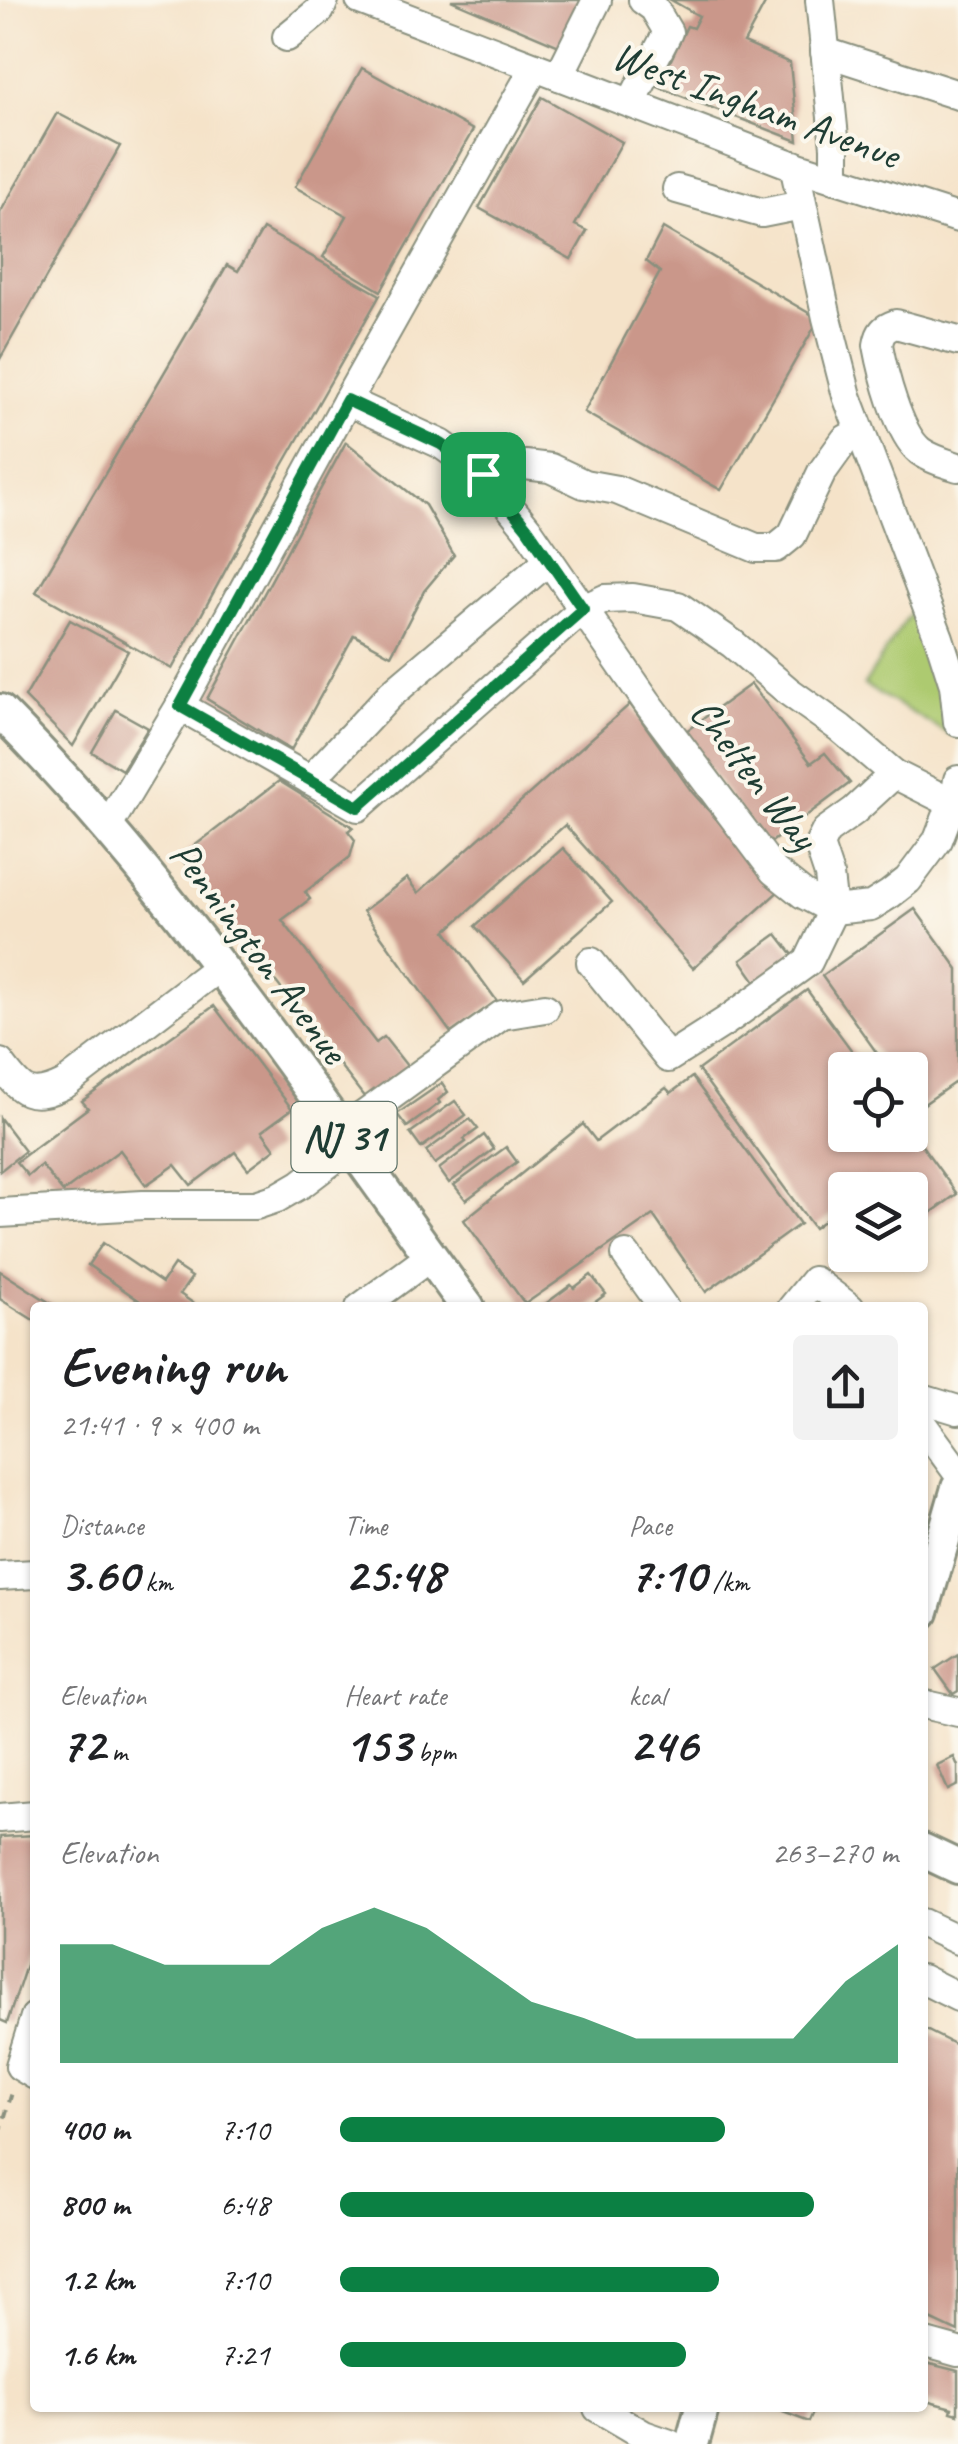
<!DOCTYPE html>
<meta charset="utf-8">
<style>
:root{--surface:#fff;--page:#f2f2f2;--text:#202124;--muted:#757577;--accent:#0b8043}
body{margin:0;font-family:Caveat,sans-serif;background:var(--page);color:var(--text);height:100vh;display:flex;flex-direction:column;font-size:38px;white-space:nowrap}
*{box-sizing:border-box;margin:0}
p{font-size:32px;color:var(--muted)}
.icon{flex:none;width:55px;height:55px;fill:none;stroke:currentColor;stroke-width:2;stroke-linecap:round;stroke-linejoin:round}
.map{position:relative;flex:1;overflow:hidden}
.sheet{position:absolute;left:30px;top:1302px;width:898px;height:1110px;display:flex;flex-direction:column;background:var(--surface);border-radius:10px;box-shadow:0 2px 8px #0004}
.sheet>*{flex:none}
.fabs{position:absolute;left:828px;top:1052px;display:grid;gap:20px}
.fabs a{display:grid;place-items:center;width:100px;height:100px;border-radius:10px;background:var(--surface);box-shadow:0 2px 8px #0004;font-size:50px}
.pin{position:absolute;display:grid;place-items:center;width:85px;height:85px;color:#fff;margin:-42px;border-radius:20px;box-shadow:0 5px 15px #0006}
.round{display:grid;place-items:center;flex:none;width:105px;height:105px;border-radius:10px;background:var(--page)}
.head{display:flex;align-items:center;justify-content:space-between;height:170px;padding:0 30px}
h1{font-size:55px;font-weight:700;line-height:75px}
.metrics{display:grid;grid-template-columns:repeat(3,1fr);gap:15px;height:170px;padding:10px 30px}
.metrics div{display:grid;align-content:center}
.metrics b{font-size:50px;font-weight:700}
.metrics small{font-size:28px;font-weight:400}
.metrics p{font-size:28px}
.chart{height:280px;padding:20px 30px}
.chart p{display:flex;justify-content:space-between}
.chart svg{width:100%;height:180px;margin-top:10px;fill:var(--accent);opacity:.7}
ul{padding:0 30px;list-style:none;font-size:32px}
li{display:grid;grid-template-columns:160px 120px 1fr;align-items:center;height:75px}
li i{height:25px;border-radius:12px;background:var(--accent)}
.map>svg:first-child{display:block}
.green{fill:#adca70;stroke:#668452;stroke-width:2.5}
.building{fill:#ca978a}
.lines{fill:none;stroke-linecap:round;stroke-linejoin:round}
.minor-casing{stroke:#8a907e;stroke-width:32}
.major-casing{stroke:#8a907e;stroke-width:38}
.path{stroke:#8a907e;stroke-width:4;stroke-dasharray:8 8;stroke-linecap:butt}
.minor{stroke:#fff;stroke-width:28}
.major{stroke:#fff;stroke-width:32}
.route-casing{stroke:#fff;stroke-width:20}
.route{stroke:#0b8043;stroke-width:12}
.labels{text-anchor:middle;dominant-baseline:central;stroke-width:8;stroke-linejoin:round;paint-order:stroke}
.shield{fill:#fbf7ec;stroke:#61756b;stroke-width:2.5}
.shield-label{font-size:40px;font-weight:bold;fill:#1f3d34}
.street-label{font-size:42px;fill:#1f3d34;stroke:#fbf7ec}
</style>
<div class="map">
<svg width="958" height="2444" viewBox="0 0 958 2444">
<rect width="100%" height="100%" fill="#fbf7ec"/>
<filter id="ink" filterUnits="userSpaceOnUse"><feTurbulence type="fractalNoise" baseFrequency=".01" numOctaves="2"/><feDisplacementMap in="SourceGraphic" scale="20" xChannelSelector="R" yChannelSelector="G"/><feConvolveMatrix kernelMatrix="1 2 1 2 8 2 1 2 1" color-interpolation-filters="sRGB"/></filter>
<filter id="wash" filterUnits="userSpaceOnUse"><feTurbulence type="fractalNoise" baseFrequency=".0048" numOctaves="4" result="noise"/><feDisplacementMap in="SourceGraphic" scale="40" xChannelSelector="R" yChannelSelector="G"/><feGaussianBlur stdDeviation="2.25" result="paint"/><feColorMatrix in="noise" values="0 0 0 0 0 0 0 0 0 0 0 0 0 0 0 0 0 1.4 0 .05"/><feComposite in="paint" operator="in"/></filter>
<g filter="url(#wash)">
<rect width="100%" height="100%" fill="#f5e3c9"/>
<polygon class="green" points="916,603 941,675 947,733 864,685"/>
<g id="blocks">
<g class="building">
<polygon points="451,0 592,0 566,49"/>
<polygon points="671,0 767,0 744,43 790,63 798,141 658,87 687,26 693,28 699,16"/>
<polygon points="362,68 473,130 381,291 323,257 347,216 295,187"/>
<polygon points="542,97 622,142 575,225 587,231 571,259 479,208"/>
<polygon points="57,113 120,146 0,359 0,213"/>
<polygon points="663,228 819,319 721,490 584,412 660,272 646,261"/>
<polygon points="263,229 380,295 270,488 172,669 36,592 227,265 238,271"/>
<polygon points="346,442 425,505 454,555 424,591 391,655 354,635 291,750 207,699"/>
<polygon points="70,620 128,651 73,746 25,697"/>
<polygon points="751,684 811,763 825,753 850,783 766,846 682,734"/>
<polygon points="630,704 692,792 780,890 693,968 565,825 446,931 497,1001 451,1033 363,911 407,878 418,893"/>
<polygon points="116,710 148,728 122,770 92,752"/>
<polygon points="279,781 353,827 348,831 355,840 350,857 305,892 310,899 282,920 376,1043 384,1037 407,1066 365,1098 180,857"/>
<polygon points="563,848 612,902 524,980 475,926"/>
<polygon points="915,909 958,969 958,1080 917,1109 910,1099 910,1070 889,1070 822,976"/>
<polygon points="777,934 797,960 760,987 741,960"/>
<polygon points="807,990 866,1070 845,1070 845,1135 910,1135 910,1129 957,1194 910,1228 910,1190 845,1190 845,1205 814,1228 698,1070"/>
<polygon points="214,1006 292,1109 262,1131 275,1149 248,1169 235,1152 191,1185 175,1165 146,1185 120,1150 63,1192 41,1165 28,1176 16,1162 88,1108 82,1101"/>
<polygon points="692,1077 800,1224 706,1292 653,1215 525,1304 464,1220 583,1124 596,1141 666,1088 671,1093"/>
<polygon points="442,1083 448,1092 438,1100 440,1103 407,1127 397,1114"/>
<polygon points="455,1101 466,1115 421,1148 410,1133"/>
<polygon points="0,1118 25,1151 0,1171"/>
<polygon points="470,1119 478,1129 464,1139 466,1142 435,1164 426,1151"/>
<polygon points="484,1135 494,1149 449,1183 439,1169"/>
<polygon points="506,1147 517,1162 466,1200 454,1185"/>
<polygon points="103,1243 162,1283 174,1265 192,1277 180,1294 193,1303 189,1308 150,1308 88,1265"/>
<polygon points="0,1271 58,1308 35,1308 35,1321 0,1299"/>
<polygon points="591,1275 606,1294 587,1308 540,1308 571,1285 574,1288"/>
<polygon points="958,1654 958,1691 953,1694 935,1669"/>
<polygon points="954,1757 958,1766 958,1785 948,1790 937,1765"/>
<polygon points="35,1835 35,1938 7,2023 0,2020 0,1837"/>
<polygon points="922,2028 958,2046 958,2332 922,2315"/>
<polygon points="922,2362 958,2371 958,2414 951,2412 952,2408 922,2400"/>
<polygon points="785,2408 815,2408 809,2422 783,2412"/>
</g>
</g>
</g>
<g filter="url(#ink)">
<use href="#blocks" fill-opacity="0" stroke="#8a907e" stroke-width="2.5"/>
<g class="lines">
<defs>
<g id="minor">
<polyline points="360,0 789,164 958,218"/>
<polyline points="820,0 835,147 835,179"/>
<polyline points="287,37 320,10 324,0"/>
<polyline points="825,52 958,95"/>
<polyline points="559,76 597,0"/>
<polyline points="631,103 668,32 654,8 643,0"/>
<polyline points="794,165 827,318 847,396 939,638 954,685 958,722"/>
<polyline points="677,189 762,213 802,205"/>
<path d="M 958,341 L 896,324 C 884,328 880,332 878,345 C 883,372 898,433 920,451 C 931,459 945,463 958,467"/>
<polyline points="347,401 441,444 483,474 527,528 647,702 774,871 803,894 833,910 871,906 890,894 908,880 938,840 956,793 958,780"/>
<polyline points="483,474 525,465 550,468 584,484 617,490 756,548 776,548 792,535 822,472 845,440 859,432"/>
<polyline points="180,706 358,807 583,609 605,599 633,598 678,606 733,644 788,691 840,728 894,774"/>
<polyline points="310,780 391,694 549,560"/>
<polyline points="108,826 180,706 347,401 535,67"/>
<polyline points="591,962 668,1058 726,1021 808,962 833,910 829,875 819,845 826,831 854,811 894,774 952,803"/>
<path d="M 0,1063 C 22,1093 30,1101 65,1084 L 220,966"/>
<polyline points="0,1213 143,1205 256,1205 277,1198 301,1184 334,1159 352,1124 502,1015 545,1008"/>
<polyline points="626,1255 664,1308"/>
<polyline points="360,1308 431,1256"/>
<polyline points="792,1308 814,1281 850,1308"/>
<polyline points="922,1399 958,1410"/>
<polyline points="922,1424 958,1473"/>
<polyline points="0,1576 35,1574"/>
<polyline points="922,1704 958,1712"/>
<polyline points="0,1818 35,1815"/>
<polyline points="922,1923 958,1940"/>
<polyline points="922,1979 958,1997"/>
<polyline points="35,2017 20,2066 35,2075"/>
<polyline points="922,2342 958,2352"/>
<polyline points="598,2408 644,2435 670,2444"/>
</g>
<g id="major">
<path d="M 0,711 C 179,891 319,1103 468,1308"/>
<polyline points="922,1612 958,1488"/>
<polyline points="922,1850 958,1867"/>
<polyline points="692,2444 702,2408"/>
</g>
</defs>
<use href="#minor" class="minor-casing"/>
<use href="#major" class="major-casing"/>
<polyline class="path" points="0,2133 13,2089"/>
<use href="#minor" class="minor"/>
<use href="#major" class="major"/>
</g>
</g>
<g class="lines" filter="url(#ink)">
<defs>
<polygon id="route" points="347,400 441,444 483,474 527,528 583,609 358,807 180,706"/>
</defs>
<use href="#route" class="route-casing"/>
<use href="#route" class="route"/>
</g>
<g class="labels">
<rect class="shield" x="291.5" y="1102" width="105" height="70" rx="8"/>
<g class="shield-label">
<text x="344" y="1137">NJ 31</text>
</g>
<g class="street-label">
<text transform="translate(756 105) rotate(20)">West Ingham Avenue</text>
<text transform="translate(754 774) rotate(52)">Chelten Way</text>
<text transform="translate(259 952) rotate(53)">Pennington Avenue</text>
</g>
</g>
</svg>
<div class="fabs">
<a><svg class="icon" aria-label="locate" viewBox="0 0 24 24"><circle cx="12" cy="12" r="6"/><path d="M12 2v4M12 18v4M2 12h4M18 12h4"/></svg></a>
<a><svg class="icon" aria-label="layers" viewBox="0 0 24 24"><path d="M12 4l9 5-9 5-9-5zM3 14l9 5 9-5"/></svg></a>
</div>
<div class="pin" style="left:483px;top:474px;background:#1e9e55"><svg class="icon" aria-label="arrive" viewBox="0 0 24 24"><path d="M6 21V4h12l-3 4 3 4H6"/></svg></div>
<section class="sheet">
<div class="head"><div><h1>Evening run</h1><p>21:41 · 9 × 400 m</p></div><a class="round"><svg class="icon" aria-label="share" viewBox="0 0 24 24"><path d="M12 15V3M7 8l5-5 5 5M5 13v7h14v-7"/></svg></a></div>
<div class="metrics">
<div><p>Distance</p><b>3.60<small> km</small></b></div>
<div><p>Time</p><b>25:48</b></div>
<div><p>Pace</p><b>7:10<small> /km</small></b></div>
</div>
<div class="metrics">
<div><p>Elevation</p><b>72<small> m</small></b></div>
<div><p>Heart rate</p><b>153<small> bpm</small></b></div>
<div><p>kcal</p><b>246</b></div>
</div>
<div class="chart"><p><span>Elevation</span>263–270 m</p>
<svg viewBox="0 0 160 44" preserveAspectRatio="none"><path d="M0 44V15L10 15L20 20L30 20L40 20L50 11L60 6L70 11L80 20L90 29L100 33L110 38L120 38L130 38L140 38L150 24L160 15V44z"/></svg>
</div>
<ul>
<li><b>400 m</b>7:10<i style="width:69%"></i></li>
<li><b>800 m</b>6:48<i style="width:85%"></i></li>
<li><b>1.2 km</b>7:10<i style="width:68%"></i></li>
<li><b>1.6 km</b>7:21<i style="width:62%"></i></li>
</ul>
</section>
</div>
